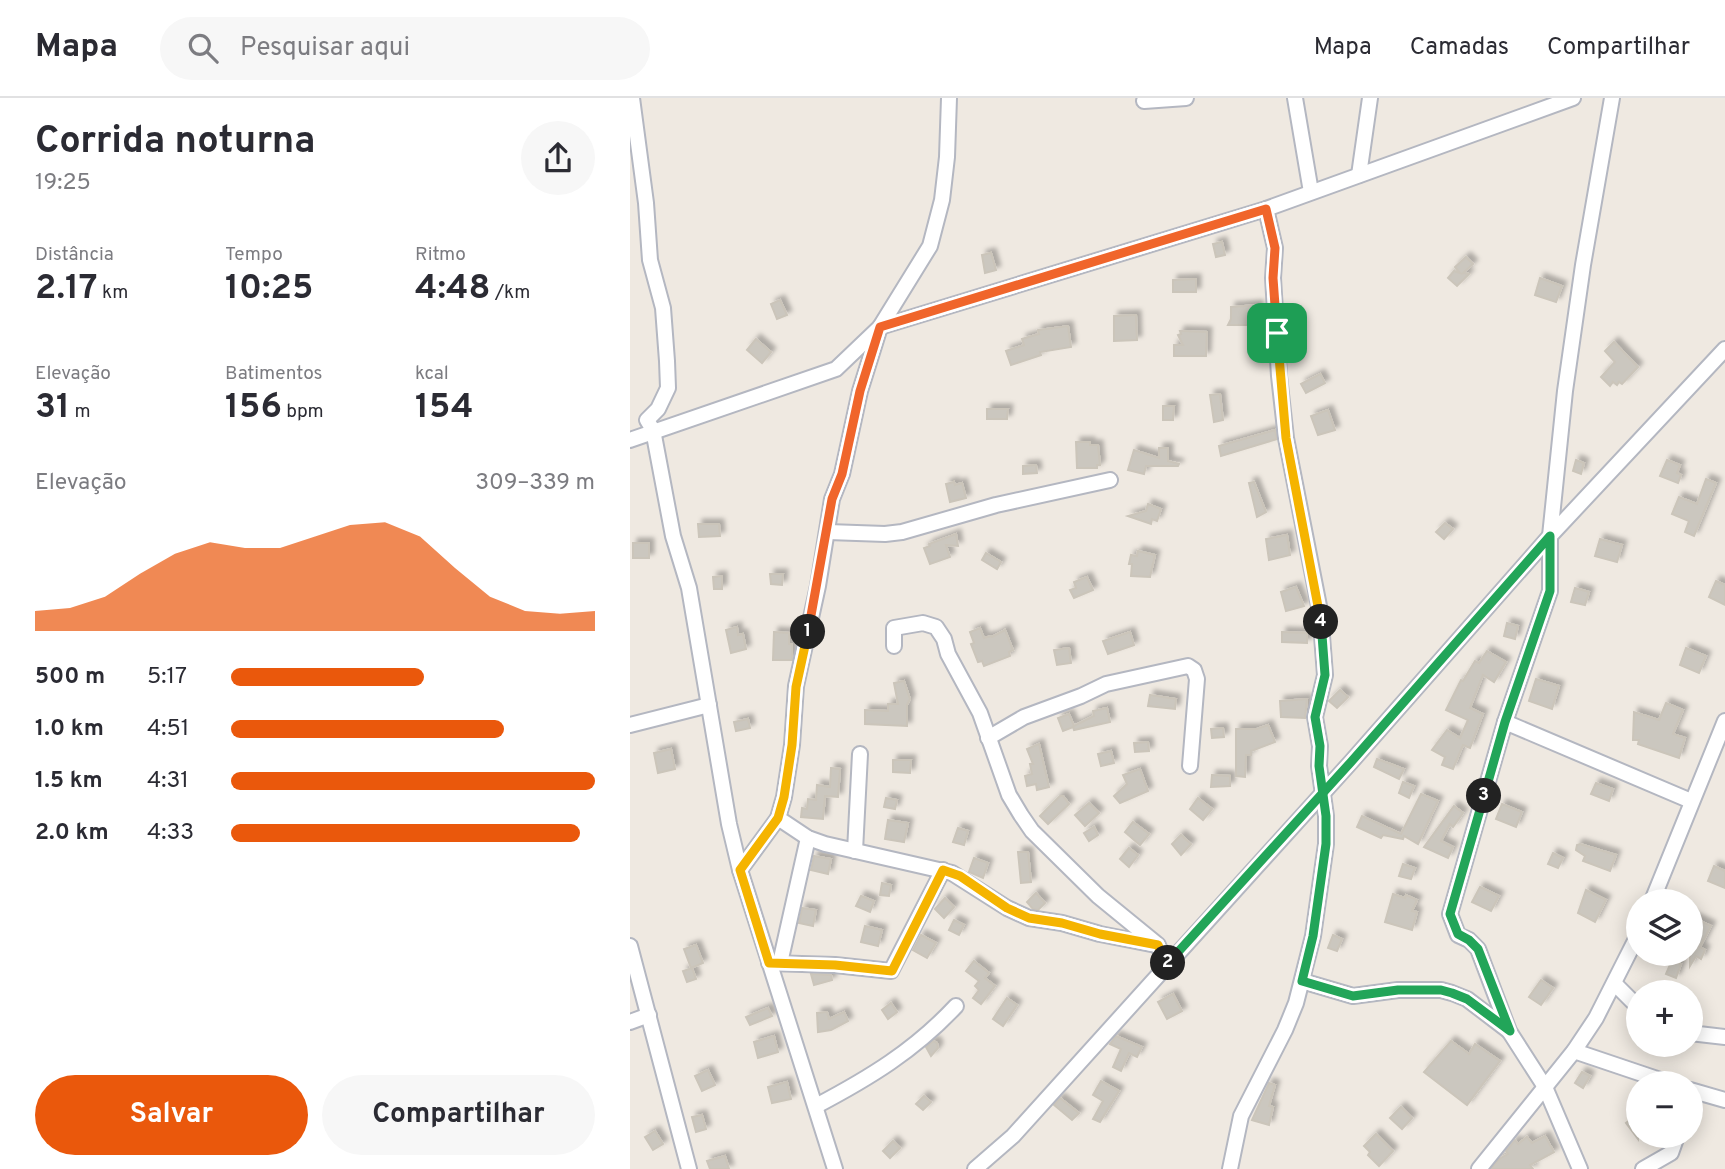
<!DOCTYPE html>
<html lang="pt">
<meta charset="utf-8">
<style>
:root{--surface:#fff;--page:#f7f7f7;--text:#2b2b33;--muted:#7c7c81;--line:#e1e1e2;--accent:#ea580c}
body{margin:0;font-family:Overpass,sans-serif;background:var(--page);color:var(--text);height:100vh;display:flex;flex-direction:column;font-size:26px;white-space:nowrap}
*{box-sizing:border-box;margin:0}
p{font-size:23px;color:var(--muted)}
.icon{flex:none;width:38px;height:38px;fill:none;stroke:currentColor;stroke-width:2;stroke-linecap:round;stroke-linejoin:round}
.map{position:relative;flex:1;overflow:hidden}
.details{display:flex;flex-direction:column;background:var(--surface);width:630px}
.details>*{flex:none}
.fabs{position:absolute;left:996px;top:791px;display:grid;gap:14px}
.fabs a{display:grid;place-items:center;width:77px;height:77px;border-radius:50%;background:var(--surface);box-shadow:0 4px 18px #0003;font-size:35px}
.pin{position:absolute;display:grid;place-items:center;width:60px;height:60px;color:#fff;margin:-30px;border-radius:14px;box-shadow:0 4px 10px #0006}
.km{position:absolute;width:35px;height:35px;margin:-18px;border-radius:50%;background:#222;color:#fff;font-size:19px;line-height:35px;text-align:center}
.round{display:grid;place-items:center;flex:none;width:74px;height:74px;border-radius:37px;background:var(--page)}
.headline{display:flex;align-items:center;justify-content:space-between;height:119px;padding:0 35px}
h1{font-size:38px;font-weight:700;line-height:52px}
.figures{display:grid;grid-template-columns:repeat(3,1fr);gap:10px;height:119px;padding:7px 35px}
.figures div{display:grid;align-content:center}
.figures b{font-size:35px;font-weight:700}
.figures small{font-size:19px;font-weight:400}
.figures p{font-size:19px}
.chart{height:196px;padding:14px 35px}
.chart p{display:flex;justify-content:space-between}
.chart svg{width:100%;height:126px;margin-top:7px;fill:var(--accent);opacity:.7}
.cta{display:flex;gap:14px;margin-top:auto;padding:14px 35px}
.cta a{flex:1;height:80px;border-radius:42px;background:var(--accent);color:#fff;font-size:28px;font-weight:700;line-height:80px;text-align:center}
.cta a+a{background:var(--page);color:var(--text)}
ul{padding:0 35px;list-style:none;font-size:23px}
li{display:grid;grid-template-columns:112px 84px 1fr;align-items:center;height:52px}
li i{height:18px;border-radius:9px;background:var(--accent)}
header{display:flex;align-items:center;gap:42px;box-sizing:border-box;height:98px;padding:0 35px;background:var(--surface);border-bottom:2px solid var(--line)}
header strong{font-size:33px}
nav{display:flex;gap:38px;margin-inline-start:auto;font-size:24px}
.search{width:490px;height:63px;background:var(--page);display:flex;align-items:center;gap:18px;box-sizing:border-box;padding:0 24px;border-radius:38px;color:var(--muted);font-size:26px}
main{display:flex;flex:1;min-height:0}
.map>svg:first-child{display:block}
.building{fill:#cbc7bf;stroke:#cbc5ba;stroke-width:2;filter:url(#shadow)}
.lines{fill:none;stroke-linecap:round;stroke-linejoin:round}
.minor-casing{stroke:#b4b7c1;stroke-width:18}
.minor{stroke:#fff;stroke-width:14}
.split-1-casing{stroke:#fff;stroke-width:14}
.split-2-casing{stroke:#fff;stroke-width:14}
.split-3-casing{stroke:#fff;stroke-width:14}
.split-4-casing{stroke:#fff;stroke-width:14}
.split-5-casing{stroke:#fff;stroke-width:14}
.split-1{stroke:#f0652b;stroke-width:9}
.split-2{stroke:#f5b400;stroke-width:9}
.split-3{stroke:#22a559;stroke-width:9}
.split-4{stroke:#22a559;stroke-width:9}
.split-5{stroke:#f5b400;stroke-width:9}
</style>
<header>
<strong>Mapa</strong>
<div class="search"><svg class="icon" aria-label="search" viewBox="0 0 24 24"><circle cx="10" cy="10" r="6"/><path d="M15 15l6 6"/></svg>Pesquisar aqui</div>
<nav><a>Mapa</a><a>Camadas</a><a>Compartilhar</a></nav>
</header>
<main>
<section class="details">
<div class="headline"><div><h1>Corrida noturna</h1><p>19:25</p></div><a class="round"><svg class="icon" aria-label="share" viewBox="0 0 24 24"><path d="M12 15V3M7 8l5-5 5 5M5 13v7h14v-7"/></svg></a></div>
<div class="figures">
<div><p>Distância</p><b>2.17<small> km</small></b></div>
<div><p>Tempo</p><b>10:25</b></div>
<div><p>Ritmo</p><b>4:48<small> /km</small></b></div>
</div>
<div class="figures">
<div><p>Elevação</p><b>31<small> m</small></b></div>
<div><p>Batimentos</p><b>156<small> bpm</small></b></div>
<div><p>kcal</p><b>154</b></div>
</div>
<div class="chart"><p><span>Elevação</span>309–339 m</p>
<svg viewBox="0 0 160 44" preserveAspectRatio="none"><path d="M0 44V37L10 36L20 32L30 24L40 17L50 13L60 15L70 15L80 11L90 7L100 6L110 11L120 22L130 32L140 37L150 38L160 37V44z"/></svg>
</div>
<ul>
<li><b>500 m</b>5:17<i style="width:53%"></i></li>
<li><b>1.0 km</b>4:51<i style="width:75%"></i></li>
<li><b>1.5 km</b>4:31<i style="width:100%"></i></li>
<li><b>2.0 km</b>4:33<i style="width:96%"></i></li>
</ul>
<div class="cta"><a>Salvar</a><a>Compartilhar</a></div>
</section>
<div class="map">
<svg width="1095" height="1071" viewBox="0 0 1095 1071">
<defs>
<filter id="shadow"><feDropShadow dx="4.5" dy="-4.5" stdDeviation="2" flood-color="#0004"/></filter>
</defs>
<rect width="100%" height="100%" fill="#efe9e1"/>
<g class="building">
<polygon points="592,144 595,157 586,159 583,146"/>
<polygon points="361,155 366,172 355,175 352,157"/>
<polygon points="836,159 843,166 833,175 839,176 827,188 818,180 824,173 830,175 825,169"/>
<polygon points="910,180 932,188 926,204 905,197"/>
<polygon points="566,181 566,194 543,194 543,182"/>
<polygon points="150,202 157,217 147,221 141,206"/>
<polygon points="628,207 629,227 598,227 601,221 601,209"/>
<polygon points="506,217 507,242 484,243 484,218"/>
<polygon points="438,228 441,249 410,254 411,257 381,267 376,253 394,247 392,241 409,236 408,232"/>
<polygon points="550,233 577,234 576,258 544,258 544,247 553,247 548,237 551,236"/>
<polygon points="126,241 141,254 132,265 117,252"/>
<polygon points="984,244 1008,269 992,286 989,284 987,287 983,284 980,288 971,279 985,264 975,253"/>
<polygon points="690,276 695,285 676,295 671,286"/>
<polygon points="590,296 593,322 584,324 580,297"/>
<polygon points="533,308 544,308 543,322 533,322"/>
<polygon points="357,311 378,311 377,321 357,321"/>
<polygon points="698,312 705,332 688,337 681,318"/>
<polygon points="645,332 647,341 591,358 589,348"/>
<polygon points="446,344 460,344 460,347 468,347 470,367 467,367 467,370 447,370"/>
<polygon points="529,350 538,350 538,363 549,366 548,368 516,368 514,376 498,372 504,352 529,360"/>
<polygon points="946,362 954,365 951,376 943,373"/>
<polygon points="1037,362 1050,367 1047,375 1051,377 1048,385 1030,378"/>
<polygon points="406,367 407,375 393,376 393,368"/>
<polygon points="1076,381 1086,385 1064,438 1055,434 1059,423 1042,416 1049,399 1067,406"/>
<polygon points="324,384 325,387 332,385 336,400 320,404 316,386"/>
<polygon points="624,384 636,414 627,419 619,385"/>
<polygon points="518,406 531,411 527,423 522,421 521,426 498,418 516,413"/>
<polygon points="815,425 823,431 814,441 806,434"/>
<polygon points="68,426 89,426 90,438 69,439"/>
<polygon points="326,436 328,448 316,447 320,459 300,466 294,450 300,448 299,446"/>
<polygon points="657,437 660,457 639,462 636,441"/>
<polygon points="970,441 992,447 987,464 965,458"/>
<rect x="3" y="445" width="16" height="15"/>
<polygon points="508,453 525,457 520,479 501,478 502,466 499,466 501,457 507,458"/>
<polygon points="356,455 371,464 367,471 352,462"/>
<polygon points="140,476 153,476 152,487 141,486"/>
<polygon points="92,478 92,491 84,491 83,479"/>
<polygon points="457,479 463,492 444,500 440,492 446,490 444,484"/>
<polygon points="1086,483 1095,487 1095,507 1079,499"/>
<polygon points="666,489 674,508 656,513 651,494"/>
<polygon points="945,490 959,494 955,507 941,504"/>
<polygon points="877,525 888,528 885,541 874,538"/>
<polygon points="107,529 108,537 113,536 116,551 101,555 96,532"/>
<polygon points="350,530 354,540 361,538 362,539 375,532 383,552 379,554 380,558 354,568 352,563 348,564 341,546 344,545 340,534"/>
<polygon points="144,534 159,535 159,546 162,546 162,562 143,562"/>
<polygon points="500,534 504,547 478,556 473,543"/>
<polygon points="652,534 677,535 677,545 652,544"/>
<polygon points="439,550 441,565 427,567 424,552"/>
<polygon points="1056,550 1076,558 1069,575 1050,567"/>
<polygon points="857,553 876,564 864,584 853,577 840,610 853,616 840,650 833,647 823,671 812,667 815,659 802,652 817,632 830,640 838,622 816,612 831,582 833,583 845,563 849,565"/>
<polygon points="906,581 929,588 922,611 899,603"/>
<polygon points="274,583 280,601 277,607 277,628 235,626 235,612 258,613 258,606 268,606 264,585"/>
<polygon points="710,592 718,599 707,610 699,603"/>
<polygon points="520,597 546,601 545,611 518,608"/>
<polygon points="677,601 675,620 651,619 650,603"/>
<polygon points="1036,605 1053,612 1043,636 1055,640 1049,660 1008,646 1009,642 1003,642 1004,614 1029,622"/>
<polygon points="477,610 480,624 444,632 443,629 433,633 428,620 439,616 444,628 464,618 463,613"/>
<polygon points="118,621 120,630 106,633 104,624"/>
<polygon points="638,627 645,644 621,653 621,657 616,657 615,679 606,678 606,631 627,631"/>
<polygon points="593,630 594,639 582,640 581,631"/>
<polygon points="518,644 519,653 505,654 504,645"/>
<polygon points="409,646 419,689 407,692 406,686 397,688 395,678 402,676 400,666 403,666 397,651"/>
<polygon points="41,651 45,671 28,675 24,655"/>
<polygon points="481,653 484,665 471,668 468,656"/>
<polygon points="747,661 774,671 769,681 744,669"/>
<polygon points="263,662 281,662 280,675 263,674"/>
<polygon points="201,670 210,671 208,699 195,698 193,721 171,719 172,710 177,711 178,701 186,702 187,687 200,689"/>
<polygon points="510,671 518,693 490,705 484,698 497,686 493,677"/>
<polygon points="582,677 600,678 600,688 581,689"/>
<polygon points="773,684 784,688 779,700 769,695"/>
<polygon points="966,685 983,691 979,703 961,696"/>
<polygon points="791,696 808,703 788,746 774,738 773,741 753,737 751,740 727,729 732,718 771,736"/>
<polygon points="430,698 433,698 439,706 418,726 410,718"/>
<polygon points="256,700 267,702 265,711 254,709"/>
<polygon points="568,700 582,711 573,722 560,711"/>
<polygon points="459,705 469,715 455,728 445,717"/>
<polygon points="872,706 892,714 886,729 866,721"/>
<polygon points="824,708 833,715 823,729 820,726 811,743 823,749 818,760 794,749"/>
<polygon points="258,722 278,725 274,744 255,741"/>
<polygon points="503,724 519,736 510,747 495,734"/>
<polygon points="464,729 468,737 459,743 454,735"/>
<polygon points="328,730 338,733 334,747 323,744"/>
<polygon points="551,737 561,746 551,757 542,746"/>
<polygon points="950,746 986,757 980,773 953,763 955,758 946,752 947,747"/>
<polygon points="499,750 508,757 499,769 490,761"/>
<polygon points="388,754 398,754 401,784 391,785"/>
<polygon points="923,755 933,760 928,770 918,766"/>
<polygon points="184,758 201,761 198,776 181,772"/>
<polygon points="344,760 358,765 353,780 339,774"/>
<polygon points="773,766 785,770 781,781 769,778"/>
<polygon points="1084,768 1095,773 1095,790 1078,783"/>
<polygon points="252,785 261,787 259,798 250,797"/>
<polygon points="850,789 869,798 861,813 842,804"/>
<polygon points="956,792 976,802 965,824 948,815"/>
<polygon points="406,795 415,805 408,812 403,811 397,804"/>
<polygon points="763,796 775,800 776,797 787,802 782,813 787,814 782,832 755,824"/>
<polygon points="231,798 244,803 240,814 226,808"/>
<polygon points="315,800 324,809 314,820 305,811"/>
<polygon points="172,810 186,812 183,828 169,825"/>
<polygon points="1060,818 1081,828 1070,849 1075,852 1071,861 1066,858 1060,868"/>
<polygon points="324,822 334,827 329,837 319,832"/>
<polygon points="235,828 252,832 248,848 231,844"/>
<polygon points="291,837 306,845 297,860 283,852"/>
<polygon points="703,837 712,841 707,853 698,850"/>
<polygon points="66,847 73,865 61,870 54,851"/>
<polygon points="1042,862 1051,866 1046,880 1036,876"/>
<polygon points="344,863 359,875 355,880 365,888 351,906 343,900 349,892 345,888 349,883 336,873"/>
<polygon points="62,870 66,881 57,884 53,873"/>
<polygon points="181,876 201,877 202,882 184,887"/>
<polygon points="911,882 923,890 911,907 899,899"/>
<polygon points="543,896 552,913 537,921 528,904"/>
<polygon points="377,900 387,907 373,928 363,921"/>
<polygon points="261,905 267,914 258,921 252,912"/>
<polygon points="138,910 142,918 120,927 116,919"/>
<polygon points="197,914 199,921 214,914 218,923 201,932 188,934 187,915"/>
<polygon points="144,938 148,954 128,960 124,944"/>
<polygon points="486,938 512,949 507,959 499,955 491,973 483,969 491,951 480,946"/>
<polygon points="303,943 307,945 308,950 301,958 296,949"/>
<polygon points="821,943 839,956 845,946 870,963 837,1007 794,974"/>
<polygon points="78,972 85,987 72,993 65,978"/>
<polygon points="952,974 960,978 953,990 945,985"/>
<polygon points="471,983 489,993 470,1024 463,1021 473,1003 463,997"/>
<polygon points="157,984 161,1001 142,1005 138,989"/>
<polygon points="639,985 645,987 639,1008 643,1009 639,1027 622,1022"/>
<polygon points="294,998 301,1004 293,1012 286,1006"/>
<polygon points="430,1000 449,1015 442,1022 424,1007"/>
<polygon points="771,1009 782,1020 772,1031 760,1020"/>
<polygon points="72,1017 76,1031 66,1034 62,1019"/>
<polygon points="1004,1019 1008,1026 1008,1041 996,1025"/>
<polygon points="25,1033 33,1046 23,1052 15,1039"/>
<polygon points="746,1036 763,1053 749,1068 738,1057 740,1054 734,1048"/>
<polygon points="915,1038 924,1054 900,1067 903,1071 861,1071 869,1061 878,1056 876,1053 885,1042 888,1046 897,1039 902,1045"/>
<polygon points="263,1043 270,1050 260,1060 253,1053"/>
<polygon points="95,1058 99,1071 80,1071 77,1063"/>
</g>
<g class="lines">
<defs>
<g id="minor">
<polyline points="2,0 16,105 20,162 33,210 37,263 38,290 28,311 17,322 23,332 43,438 59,490 99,726 110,772 205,1071"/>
<polyline points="665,0 681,94"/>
<polyline points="514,3 556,0"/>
<polyline points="729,77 740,0"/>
<polyline points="0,342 206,271 250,229 636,111 943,0"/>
<polyline points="198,434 255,436 272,434 366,407 480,382"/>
<polyline points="264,548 264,530 293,525 306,529 314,541 318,556 350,615 379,697 391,717 402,733 468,798 528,847 536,867"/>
<polyline points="875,624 1061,703"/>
<polyline points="0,627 79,607"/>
<polyline points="358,640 394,619 451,598 476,586 558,568 564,572 567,581 560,668"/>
<polyline points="148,720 178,740 195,746 322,775 377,810 399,820 432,825 470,836 526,847"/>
<polyline points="225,753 230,656"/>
<polyline points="110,772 148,720 154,699 162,647 166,588 188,488 202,401 212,376 230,293 250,229 300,148 312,102 317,59 319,0"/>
<polyline points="1022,803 1095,623"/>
<polyline points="0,848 59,1071"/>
<polyline points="139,865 205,867 261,873 313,772"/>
<polyline points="150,865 178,740"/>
<polyline points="672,883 723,898 768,892 811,892 822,895 837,901 879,933"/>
<polyline points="985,886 1008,909"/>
<polyline points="0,924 19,917"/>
<polyline points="1060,935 1095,939"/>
<polyline points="944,953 1039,985"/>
<polyline points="1060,992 1095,1002"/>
<path d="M 186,1008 C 239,980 284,953 326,908"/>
<polyline points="345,1071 383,1038 721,664 920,438 1095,251"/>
<polyline points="600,1071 611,1018 655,932 666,905 683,838 696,746 696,718 689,668 690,648 685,619 695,577 692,538 689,508 656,340 649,278 643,180 645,150 636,111"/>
<polyline points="849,1071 944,953 966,920 1008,837"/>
<polyline points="950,1071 915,989 879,933 848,851 839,842 828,837 820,816 875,624 920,493 920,438 935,293 953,167 982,0"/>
<polyline points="1013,1071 1041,1055 1047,1038"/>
</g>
</defs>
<use href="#minor" class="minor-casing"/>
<use href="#minor" class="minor"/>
</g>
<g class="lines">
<defs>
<polyline id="split-1" points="178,534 202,401 212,376 230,293 250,229 636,111 645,150 643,180 647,235"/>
<polyline id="split-2" points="178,534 166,589 162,647 154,699 148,720 110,772 139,865 205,867 262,873 313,772 330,778 377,810 399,820 432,825 470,836 528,847 536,867 538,865"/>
<polyline id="split-3" points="538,865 721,664 920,438 920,493 875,624 854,698"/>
<polyline id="split-4" points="691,524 695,577 685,619 690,648 689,668 696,718 696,746 683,838 672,883 723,898 768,892 811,892 822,895 837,901 880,933 848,851 839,842 828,836 820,816 854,698"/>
<polyline id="split-5" points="647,235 656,340 691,524"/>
</defs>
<use href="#split-1" class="split-1-casing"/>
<use href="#split-2" class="split-2-casing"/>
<use href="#split-3" class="split-3-casing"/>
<use href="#split-4" class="split-4-casing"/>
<use href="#split-5" class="split-5-casing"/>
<use href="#split-1" class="split-1"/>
<use href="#split-2" class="split-2"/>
<use href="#split-3" class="split-3"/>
<use href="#split-4" class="split-4"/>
<use href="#split-5" class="split-5"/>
</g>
</svg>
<div class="fabs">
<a><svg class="icon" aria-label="layers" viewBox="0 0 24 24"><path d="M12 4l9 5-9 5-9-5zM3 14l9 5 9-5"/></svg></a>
<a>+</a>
<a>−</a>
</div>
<div class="pin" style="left:647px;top:235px;background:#1e9e55"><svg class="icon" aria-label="arrive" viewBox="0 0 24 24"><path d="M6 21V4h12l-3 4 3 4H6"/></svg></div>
<b class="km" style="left:178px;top:534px">1</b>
<b class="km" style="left:538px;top:865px">2</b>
<b class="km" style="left:854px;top:698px">3</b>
<b class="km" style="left:691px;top:524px">4</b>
</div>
</main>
